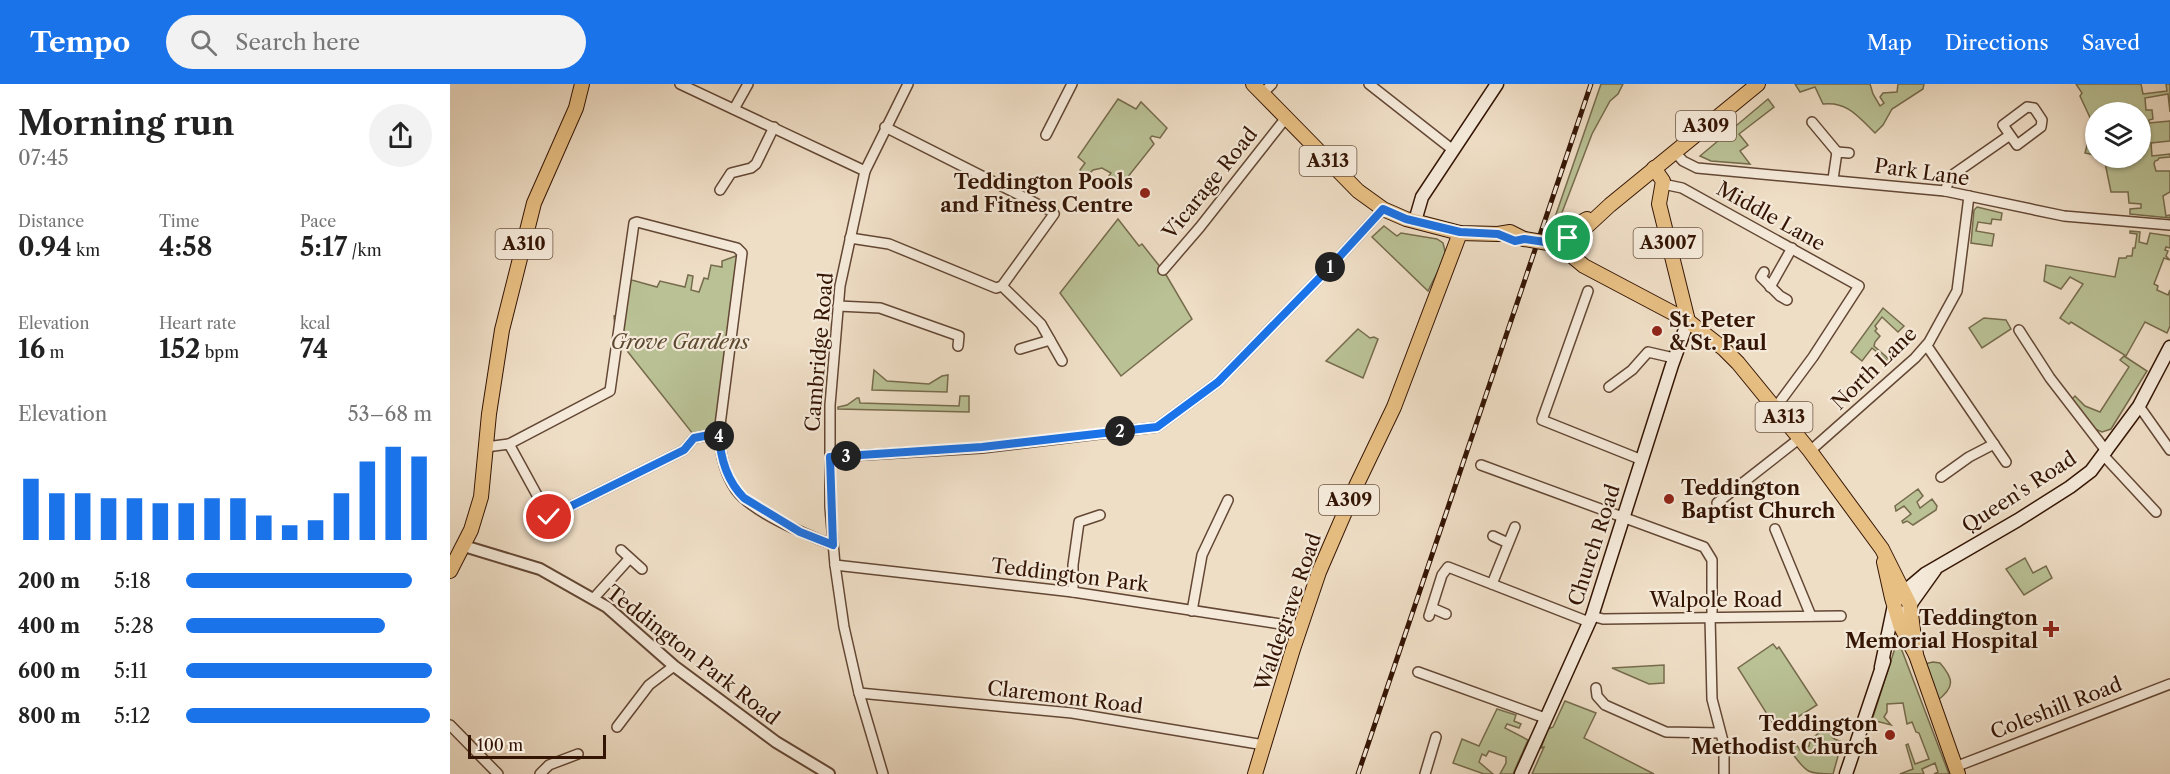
<!DOCTYPE html>
<meta charset="utf-8">
<style>
:root{--surface:#fff;--page:#f2f2f2;--text:#222;--muted:#767676;--accent:#1a73e8}
body{margin:0;font-family:"Libre Caslon Text",serif;background:var(--page);color:var(--text);height:100vh;display:flex;flex-direction:column;font-size:22px;white-space:nowrap}
*{box-sizing:border-box;margin:0}
p{font-size:20px;color:var(--muted)}
.icon{flex:none;width:33px;height:33px;fill:none;stroke:currentColor;stroke-width:2;stroke-linecap:round;stroke-linejoin:round}
.map{position:relative;flex:1;overflow:hidden}
.panel{display:flex;flex-direction:column;background:var(--surface);width:450px}
.panel>*{flex:none}
.fabs{position:absolute;left:1635px;top:18px;display:grid;gap:12px}
.fabs a{display:grid;place-items:center;width:66px;height:66px;border-radius:50%;background:var(--surface);box-shadow:0 2px 4px #0004;font-size:30px}
.scale{position:absolute;left:18px;bottom:15px;width:138px;box-sizing:border-box;padding-left:6px;border:3px solid #341504;border-top:0;font-size:16px;line-height:21px;white-space:nowrap;color:#341504;-webkit-text-stroke:4px #f5eada;paint-order:stroke}
.pin{position:absolute;display:grid;place-items:center;width:51px;height:51px;color:#fff;margin:-26px;border:3px solid #fff;border-radius:50%;box-shadow:0 2px 6px #0007}
.km{position:absolute;width:30px;height:30px;margin:-15px;border-radius:50%;background:#222;color:#fff;font-size:16px;line-height:30px;text-align:center}
.round{display:grid;place-items:center;flex:none;width:63px;height:63px;border-radius:32px;background:var(--page)}
.overview{display:flex;align-items:center;justify-content:space-between;height:102px;padding:0 18px}
h1{font-size:33px;font-weight:700;line-height:45px}
.metrics{display:grid;grid-template-columns:repeat(3,1fr);gap:9px;height:102px;padding:6px 18px}
.metrics div{display:grid;align-content:center}
.metrics b{font-size:26px;font-weight:700}
.metrics small{font-size:16px;font-weight:400}
.metrics p{font-size:16px}
.chart{height:168px;padding:12px 18px}
.chart p{display:flex;justify-content:space-between}
.chart svg{width:100%;height:108px;margin-top:6px;stroke:var(--accent);stroke-width:6}
ul{padding:0 18px;list-style:none;font-size:20px}
li{display:grid;grid-template-columns:96px 72px 1fr;align-items:center;height:45px}
li i{height:15px;border-radius:8px;background:var(--accent)}
header{display:flex;align-items:center;gap:36px;box-sizing:border-box;height:84px;padding:0 30px;background:var(--accent);color:#fff}
header strong{font-size:28px}
nav{display:flex;gap:33px;margin-inline-start:auto;font-size:21px}
.search{width:420px;height:54px;background:var(--page);display:flex;align-items:center;gap:15px;box-sizing:border-box;padding:0 21px;border-radius:33px;color:var(--muted);font-size:22px}
main{display:flex;flex:1;min-height:0}
.map>svg:first-child{display:block}
.green{fill:#b9c195;stroke:#766b4c;stroke-width:1.5}
.lines{fill:none;stroke-linecap:round;stroke-linejoin:round}
.minor-casing{stroke:#634734;stroke-width:12}
.tertiary-casing{stroke:#634734;stroke-width:14}
.secondary-casing{stroke:#341504;stroke-width:15}
.primary-casing{stroke:#341504;stroke-width:16}
.minor{stroke:#f5eada;stroke-width:9}
.tertiary{stroke:#f5eada;stroke-width:10}
.secondary{stroke:#f5eada;stroke-width:12}
.primary{stroke:#e8bf83;stroke-width:14}
.rail-casing{stroke:#341504;stroke-width:5}
.rail{stroke:#f5eada;stroke-width:3;stroke-dasharray:9;stroke-linecap:butt}
.primary-bridge-casing{stroke:#341504;stroke-width:16;stroke-linecap:butt}
.primary-bridge{stroke:#e8bf83;stroke-width:14}
.route-casing{stroke:#fff;stroke-width:12}
.route{stroke:#1a73e8;stroke-width:8}
.poi-dot{fill:#8f2418;stroke:#f5eada;stroke-width:2}
.labels{text-anchor:middle;dominant-baseline:central;stroke-width:4.5;stroke-linejoin:round;paint-order:stroke}
.shield{fill:#f5eada;stroke:#6e5544;stroke-width:1.5}
.shield-label{font-size:18px;font-weight:bold;fill:#341504}
.street-label{font-size:20px;fill:#341504;stroke:#f5eada}
.poi-label{font-size:20px;font-weight:bold;fill:#341504;stroke:#f5eada;text-anchor:end}
.park-label{font-size:20px;font-style:italic;fill:#5c4930;stroke:#f5eada}
</style>
<header>
<strong>Tempo</strong>
<div class="search"><svg class="icon" aria-label="search" viewBox="0 0 24 24"><circle cx="10" cy="10" r="6"/><path d="M15 15l6 6"/></svg>Search here</div>
<nav><a>Map</a><a>Directions</a><a>Saved</a></nav>
</header>
<main>
<section class="panel">
<div class="overview"><div><h1>Morning run</h1><p>07:45</p></div><a class="round"><svg class="icon" aria-label="share" viewBox="0 0 24 24"><path d="M12 15V3M7 8l5-5 5 5M5 13v7h14v-7"/></svg></a></div>
<div class="metrics">
<div><p>Distance</p><b>0.94<small> km</small></b></div>
<div><p>Time</p><b>4:58</b></div>
<div><p>Pace</p><b>5:17<small> /km</small></b></div>
</div>
<div class="metrics">
<div><p>Elevation</p><b>16<small> m</small></b></div>
<div><p>Heart rate</p><b>152<small> bpm</small></b></div>
<div><p>kcal</p><b>74</b></div>
</div>
<div class="chart"><p><span>Elevation</span>53–68 m</p>
<svg viewBox="0 0 160 44" preserveAspectRatio="none"><path d="M5 44V19M15 44V25M25 44V25M35 44V27M45 44V27M55 44V29M65 44V29M75 44V27M85 44V27M95 44V34M105 44V38M115 44V36M125 44V25M135 44V12M145 44V6M155 44V10"/></svg>
</div>
<ul>
<li><b>200 m</b>5:18<i style="width:92%"></i></li>
<li><b>400 m</b>5:28<i style="width:81%"></i></li>
<li><b>600 m</b>5:11<i style="width:100%"></i></li>
<li><b>800 m</b>5:12<i style="width:99%"></i></li>
</ul>
</section>
<div class="map">
<svg width="1720" height="690" viewBox="0 0 1720 690">
<rect width="100%" height="100%" fill="#efdec6"/>
<filter id="stains"><feTurbulence type="fractalNoise" baseFrequency=".00333" numOctaves="4"/><feColorMatrix values="0 0 0 0 .2 0 0 0 0 .09 0 0 0 0 .02 0 0 0 .5 -.17"/></filter>
<radialGradient id="worn" r=".72"><stop offset=".6" stop-color="#630" stop-opacity="0"/><stop offset="1" stop-color="#630" stop-opacity=".3"/></radialGradient>
<g class="green">
<polygon points="1151,0 1173,0 1168,10 1160,17 1142,50 1108,139 1103,139"/>
<path d="M 1345,0 L 1420,0 L 1423,10 L 1430,22 L 1434,19 L 1430,13 L 1433,9 L 1447,8 L 1448,0 L 1474,0 L 1473,5 L 1442,25 L 1433,41 L 1425,49 C 1409,33 1397,17 1373,20 L 1365,3 L 1350,8 Z"/>
<polygon points="1626,0 1691,0 1693,10 1717,7 1716,0 1720,0 1720,28 1718,10 1695,14 1696,26 1702,26 1703,35 1699,36 1699,39 1720,37 1720,57 1701,59 1702,72 1720,70 1720,73 1709,74 1708,76 1705,77 1704,80 1706,87 1720,87 1720,108 1713,112 1716,132 1720,131 1720,134 1680,130 1680,125 1691,124 1691,120 1679,119 1678,108 1661,108 1654,74 1690,74 1690,28 1646,28 1645,71 1635,69 1643,40 1630,12 1632,9"/>
<polygon points="668,15 686,25 691,18 717,44 710,54 702,52 700,54 704,60 669,104 659,92 661,89 652,84 643,86 636,93 630,86 635,79 628,73"/>
<polygon points="1318,15 1324,23 1289,50 1298,61 1290,67 1300,80 1261,77 1250,72"/>
<polygon points="1527,123 1552,129 1551,136 1542,135 1541,140 1528,138 1526,147 1544,150 1542,162 1521,159 1524,126"/>
<polygon points="668,135 689,162 692,160 715,189 742,235 671,292 610,209"/>
<polygon points="934,142 947,152 951,149 987,155 993,159 996,171 978,207 922,153"/>
<polygon points="1680,147 1690,148 1689,158 1697,160 1700,149 1720,152 1720,164 1716,163 1715,166 1718,167 1716,172 1720,176 1714,174 1704,200 1708,202 1707,206 1718,211 1720,206 1720,242 1717,249 1695,238 1676,272 1621,238 1619,240 1610,234 1633,200 1620,193 1611,205 1594,197 1596,181 1665,193 1669,174 1676,174 1677,172 1682,172 1683,164 1685,164 1687,150 1680,149"/>
<polygon points="286,172 294,181 268,341 263,346 243,350 178,268 165,243 164,232 169,230 177,201 182,196 207,203 210,197 235,203 238,191 243,192 241,206 249,208 254,194 258,195 261,181 272,183 272,177"/>
<polygon points="1433,224 1454,242 1448,248 1432,233 1425,242 1427,245 1425,247 1430,252 1425,258 1424,262 1441,277 1440,279 1422,264 1412,277 1401,268"/>
<polygon points="1534,234 1556,236 1561,245 1532,264 1519,244"/>
<polygon points="908,245 920,254 924,253 928,255 913,294 876,277"/>
<polygon points="1674,272 1697,287 1661,345 1652,348 1645,345 1622,315 1625,312 1635,322 1650,328 1679,283 1670,276"/>
<polygon points="424,286 437,297 479,300 492,292 498,291 497,308 422,306"/>
<polygon points="510,312 519,312 519,328 388,325 388,323 397,321 407,314 409,314 410,319 509,322"/>
<polygon points="1468,405 1473,412 1467,418 1470,424 1482,415 1487,422 1486,426 1463,441 1457,437 1453,439 1452,437 1461,430 1454,422 1446,427 1445,422"/>
<polygon points="1575,474 1583,489 1596,482 1602,494 1574,511 1556,485"/>
<polygon points="1323,560 1327,565 1329,563 1367,621 1327,646 1288,584"/>
<polygon points="1445,564 1451,564 1499,690 1484,690 1488,688 1485,679 1472,685 1474,690 1450,690 1463,685 1456,661 1458,660 1465,680 1479,675 1469,649 1466,648 1462,638 1457,640 1453,619 1437,620 1437,628 1434,633 1441,641 1422,636"/>
<path d="M 1483,578 L 1490,579 C 1504,595 1505,603 1487,617 L 1474,580 Z"/>
<polygon points="1214,581 1214,599 1199,600 1162,584"/>
<polygon points="1115,617 1146,629 1134,654 1204,690 1082,690 1094,663 1091,664 1098,645 1103,643"/>
<polygon points="1047,625 1066,631 1064,637 1071,640 1069,644 1057,640 1055,644 1078,656 1063,690 1050,690 1056,679 1056,673 1039,667 1036,672 1032,670 1029,678 1043,690 1034,690 1003,679 1012,655 1029,662"/>
<path d="M 1376,642 L 1379,644 C 1381,654 1383,655 1392,658 L 1383,690 C 1354,690 1356,687 1339,665 L 1345,659 L 1350,666 L 1359,662 L 1360,657 Z"/>
</g>
<g class="lines">
<defs>
<g id="minor">
<polyline points="230,0 415,87"/>
<polyline points="919,0 1003,66"/>
<polyline points="812,10 822,0"/>
<polyline points="284,25 298,0"/>
<polyline points="1362,38 1387,68"/>
<polyline points="596,51 622,0"/>
<polyline points="1224,67 1233,77 1247,84 1495,107 1614,132 1720,141"/>
<polyline points="1383,95 1387,68 1399,69"/>
<polyline points="1213,100 1232,104 1409,202 1363,273 1326,323"/>
<polyline points="270,106 281,89 301,84 306,80 324,43"/>
<polyline points="1495,107 1498,99 1504,90 1560,51 1567,61 1591,43 1592,36 1584,24 1577,23 1553,41 1560,51"/>
<polyline points="400,154 439,160 546,204 552,202 604,130 601,127 435,43"/>
<polyline points="713,186 750,143 835,35"/>
<polyline points="1314,188 1311,193 1330,212 1337,216"/>
<polyline points="552,202 591,240 612,277"/>
<polyline points="1320,203 1342,164"/>
<polyline points="1138,207 1092,336 1192,376"/>
<polyline points="388,222 430,224 509,252 508,262"/>
<polyline points="1569,246 1600,294 1657,368"/>
<polyline points="1477,262 1556,378"/>
<polyline points="570,265 600,256"/>
<polyline points="1159,303 1182,286 1198,268 1224,274"/>
<polyline points="1689,322 1720,366"/>
<path d="M 59,360 L 160,307 L 184,139 L 187,138 L 287,164 L 292,169 L 269,349 C 270,369 274,389 286,406 C 302,428 357,451 383,461"/>
<polyline points="36,363 59,360 99,433 234,366 244,354 269,349"/>
<polyline points="1360,367 1465,274 1479,258 1507,207 1519,112"/>
<polyline points="1654,372 1706,428"/>
<polyline points="380,373 532,364 707,343 768,298 881,182 933,125"/>
<polyline points="1031,381 1254,463 1262,476 1262,533"/>
<polyline points="1491,393 1519,373 1544,360"/>
<polyline points="1267,419 1350,354"/>
<polyline points="1325,445 1361,532"/>
<polyline points="1043,452 1058,459"/>
<polyline points="171,466 192,485"/>
<polyline points="385,481 623,508 850,543"/>
<polyline points="1042,500 1065,443"/>
<polyline points="623,508 623,481 629,438 650,431"/>
<polyline points="143,515 179,475"/>
<polyline points="982,524 996,530"/>
<polyline points="742,527 752,471 778,416"/>
<polyline points="979,532 992,491 998,483 1139,538"/>
<polyline points="1142,532 1153,535 1391,532"/>
<polyline points="1260,533 1262,615 1274,661 1274,690"/>
<polyline points="968,588 1095,634"/>
<polyline points="1146,604 1147,612 1155,621 1216,648 1270,649"/>
<polyline points="409,609 622,629 814,661"/>
<polyline points="0,641 48,690"/>
<polyline points="167,643 199,601 224,582"/>
<polyline points="1505,683 1720,600"/>
<polyline points="90,690 99,681 128,670"/>
<polyline points="433,690 409,609 394,543 385,481 380,423 380,321 390,202 415,87 458,0"/>
<polyline points="975,690 986,653"/>
</g>
<polyline id="tertiary" points="14,462 90,485 157,523 224,582 326,658 379,690"/>
<g id="secondary">
<polyline points="965,137 972,113 1047,0"/>
<polyline points="1456,529 1460,521 1485,486"/>
<polyline points="1431,583 1444,521 1449,512 1475,490 1568,436 1620,403 1641,387 1689,322 1720,263"/>
<polyline points="1071,690 1142,532 1222,281 1238,237"/>
<polyline points="1396,690 1434,577"/>
</g>
<g id="primary">
<polyline points="803,0 908,107 933,125 956,135 1010,149 1048,150 1060,148 1074,155"/>
<polyline points="1204,84 1213,97 1209,120 1238,237"/>
<polyline points="1102,159 1107,151 1137,135"/>
<polyline points="1116,167 1134,182 1238,237 1274,265 1288,279 1360,367 1432,465 1460,521 1466,571"/>
<polyline points="1116,167 1120,158 1160,121 1308,0"/>
<polyline points="1434,478 1442,514 1450,541 1466,571 1508,690"/>
<polyline points="0,487 21,446 31,413 39,330 52,246 84,119 126,24 132,0"/>
<polyline points="805,690 843,565 869,488 907,400 944,323 1010,149"/>
</g>
</defs>
<use href="#minor" class="minor-casing"/>
<use href="#tertiary" class="tertiary-casing"/>
<use href="#secondary" class="secondary-casing"/>
<use href="#primary" class="primary-casing"/>
<use href="#minor" class="minor"/>
<use href="#tertiary" class="tertiary"/>
<use href="#secondary" class="secondary"/>
<use href="#primary" class="primary"/>
<defs>
<polyline id="rail" points="908,690 1141,0"/>
</defs>
<use href="#rail" class="rail-casing"/>
<use href="#rail" class="rail"/>
<defs>
<polyline id="primary-bridge" points="1074,155 1098,159"/>
</defs>
<use href="#primary-bridge" class="primary-bridge-casing"/>
<use href="#primary-bridge" class="primary-bridge"/>
</g>
<g class="lines">
<defs>
<path id="route" d="M 99,433 L 234,366 L 244,354 L 269,349 C 270,373 276,396 294,414 L 350,448 L 383,461 L 380,373 L 532,363 L 707,343 L 768,298 L 881,182 L 933,125 L 956,135 L 1010,148 L 1048,150 L 1065,157 L 1074,155 L 1102,159 L 1105,153 L 1109,151 L 1118,154"/>
</defs>
<use href="#route" class="route-casing"/>
<use href="#route" class="route"/>
</g>
<g class="poi-dot">
<circle cx="695" cy="109" r="6"/>
<circle cx="1207" cy="247" r="6"/>
<circle cx="1219" cy="415" r="6"/>
<path d="M1598 536h6v6h6v6h-6v6h-6v-6h-6v-6h6z"/>
<circle cx="1440" cy="651" r="6"/>
</g>
<g class="labels">
<g class="shield">
<rect x="1226" y="27" width="60" height="30" rx="4.5"/>
<rect x="849.5" y="62" width="57" height="30" rx="4.5"/>
<rect x="1183.5" y="144" width="69" height="30" rx="4.5"/>
<rect x="45.5" y="145" width="57" height="30" rx="4.5"/>
<rect x="1305.5" y="318" width="57" height="30" rx="4.5"/>
<rect x="869" y="401" width="60" height="30" rx="4.5"/>
</g>
<g class="shield-label">
<text x="1256" y="42">A309</text>
<text x="878" y="77">A313</text>
<text x="1218" y="159">A3007</text>
<text x="74" y="160">A310</text>
<text x="1334" y="333">A313</text>
<text x="899" y="416">A309</text>
</g>
<g class="street-label">
<text transform="translate(1472 88) rotate(8)">Park Lane</text>
<text transform="translate(760 99) rotate(-51)">Vicarage Road</text>
<text transform="translate(1321 132) rotate(29)">Middle Lane</text>
<text transform="translate(369 268) rotate(-85)">Cambridge Road</text>
<text transform="translate(1424 284) rotate(-44)">North Lane</text>
<text transform="translate(1569 408) rotate(-33)">Queen's Road</text>
<text transform="translate(1144 461) rotate(-72)">Church Road</text>
<text transform="translate(620 491) rotate(7)">Teddington Park</text>
<text x="1266" y="516">Walpole Road</text>
<text transform="translate(838 528) rotate(-71)">Waldegrave Road</text>
<text transform="translate(243 571) rotate(38)">Teddington Park Road</text>
<text transform="translate(615 613) rotate(7)">Claremont Road</text>
<text transform="translate(1606 624) rotate(-21)">Coleshill Road</text>
</g>
<g class="poi-label">
<text x="683" y="98">Teddington Pools<tspan x="683" dy="23">and Fitness Centre</tspan></text>
<text x="1219" y="236" text-anchor="start">St. Peter<tspan x="1219" dy="23">&amp; St. Paul</tspan></text>
<text x="1231" y="404" text-anchor="start">Teddington<tspan x="1231" dy="23">Baptist Church</tspan></text>
<text x="1588" y="534">Teddington<tspan x="1588" dy="23">Memorial Hospital</tspan></text>
<text x="1428" y="640">Teddington<tspan x="1428" dy="23">Methodist Church</tspan></text>
</g>
<g class="park-label">
<text x="230" y="258">Grove Gardens</text>
</g>
</g>
<rect width="100%" height="100%" filter="url(#stains)"/>
<rect width="100%" height="100%" fill="url(#worn)"/>
</svg>
<div class="fabs">
<a><svg class="icon" aria-label="layers" viewBox="0 0 24 24"><path d="M12 4l9 5-9 5-9-5zM3 14l9 5 9-5"/></svg></a>
</div>
<div class="scale">100 m</div>
<div class="pin" style="left:1118px;top:154px;background:#1e9e55"><svg class="icon" aria-label="arrive" viewBox="0 0 24 24"><path d="M6 21V4h12l-3 4 3 4H6"/></svg></div>
<div class="pin" style="left:99px;top:433px;background:#d93025"><svg class="icon" aria-label="check" viewBox="0 0 24 24"><path d="M5 12l5 5 9-10"/></svg></div>
<b class="km" style="left:880px;top:183px">1</b>
<b class="km" style="left:670px;top:347px">2</b>
<b class="km" style="left:396px;top:372px">3</b>
<b class="km" style="left:269px;top:352px">4</b>
</div>
</main>
